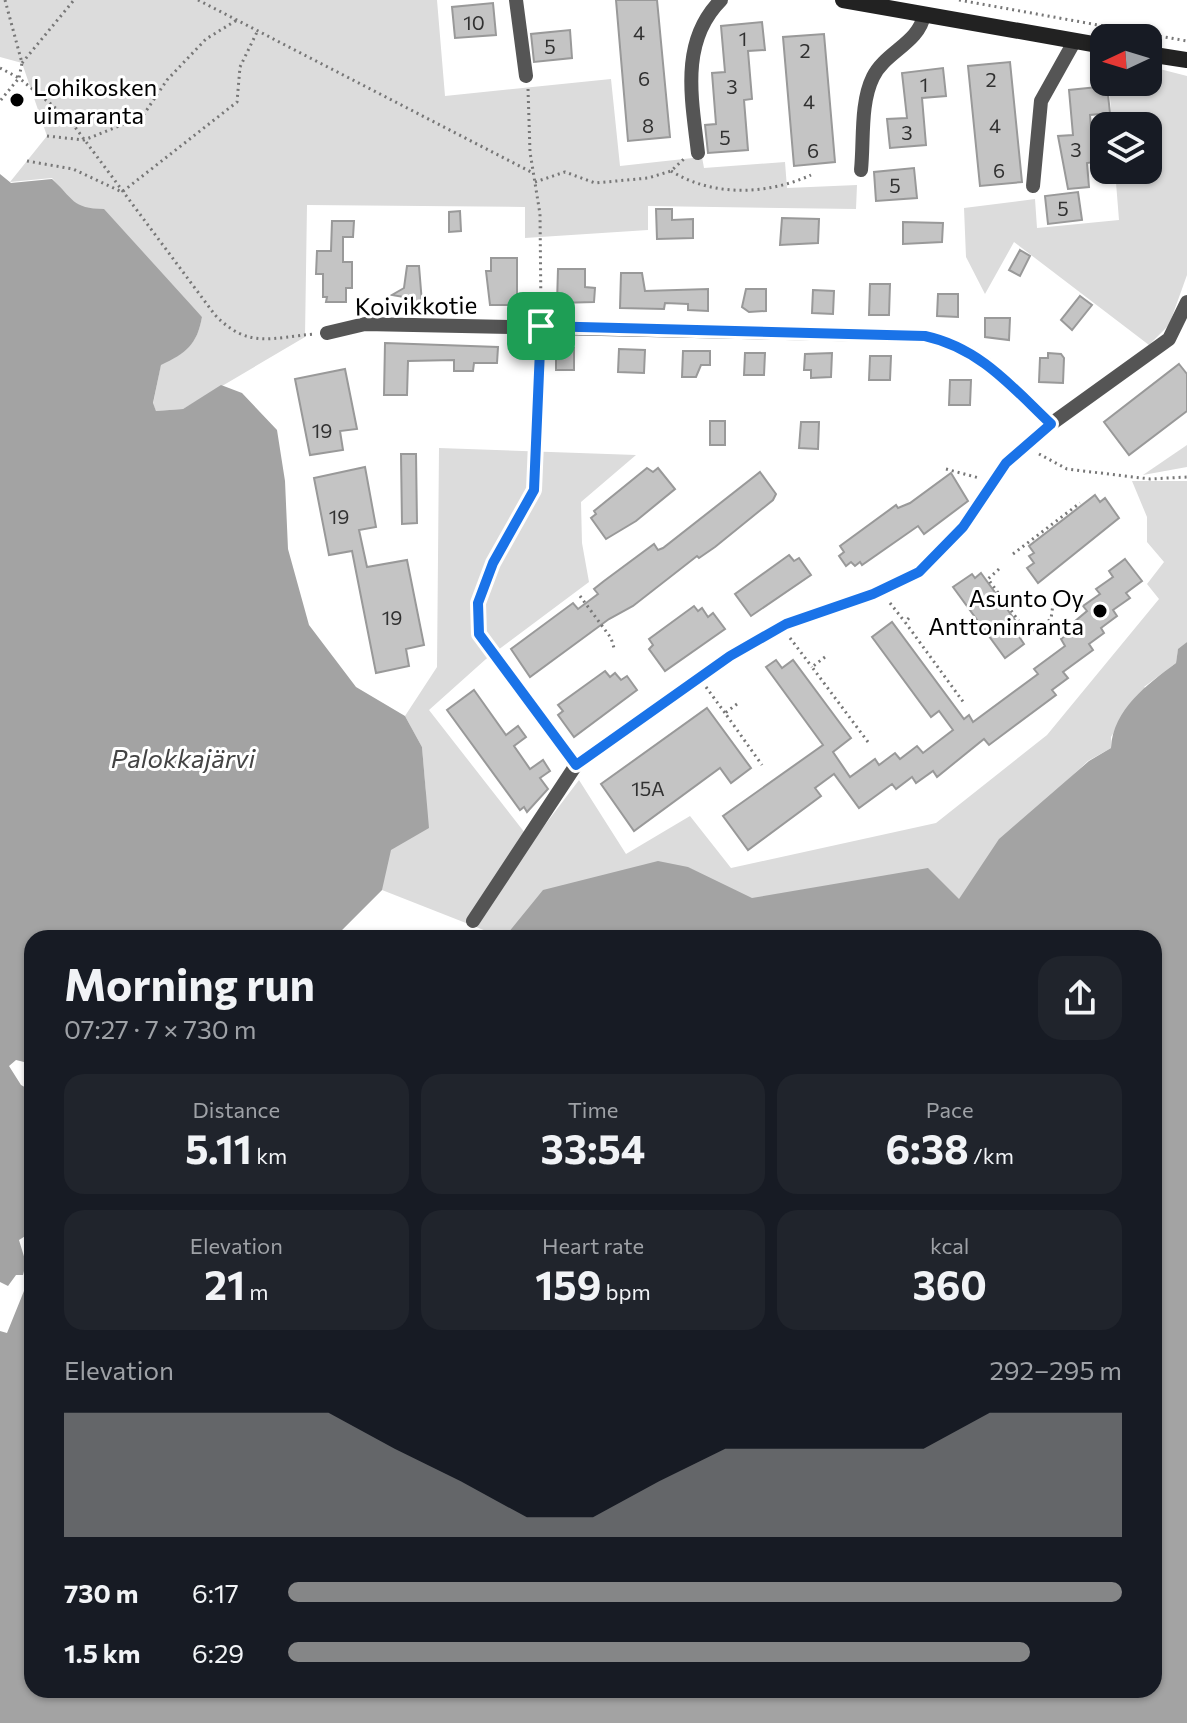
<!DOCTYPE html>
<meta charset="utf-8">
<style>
:root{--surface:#171b24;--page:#20242c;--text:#f1f3f6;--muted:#9ea1a6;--accent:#858687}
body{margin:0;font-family:Commissioner,sans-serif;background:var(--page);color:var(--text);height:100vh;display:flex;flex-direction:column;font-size:30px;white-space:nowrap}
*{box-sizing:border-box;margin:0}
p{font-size:26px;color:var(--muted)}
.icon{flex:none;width:44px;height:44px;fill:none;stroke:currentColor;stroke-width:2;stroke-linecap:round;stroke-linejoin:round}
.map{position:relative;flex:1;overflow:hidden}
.drawer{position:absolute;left:24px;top:930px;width:1138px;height:768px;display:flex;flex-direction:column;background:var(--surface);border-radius:24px;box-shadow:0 2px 6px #0004}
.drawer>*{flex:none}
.needle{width:52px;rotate:266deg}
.controls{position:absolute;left:1090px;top:24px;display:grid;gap:16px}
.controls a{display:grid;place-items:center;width:72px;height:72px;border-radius:16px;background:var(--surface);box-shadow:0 2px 6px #0004;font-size:40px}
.pin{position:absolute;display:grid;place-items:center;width:68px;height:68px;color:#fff;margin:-34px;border-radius:16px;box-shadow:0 4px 12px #0006}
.round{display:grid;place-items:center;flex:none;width:84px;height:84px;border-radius:24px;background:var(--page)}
.summary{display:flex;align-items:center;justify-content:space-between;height:136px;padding:0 40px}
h1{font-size:44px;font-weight:700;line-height:60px}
.figures{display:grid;grid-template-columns:repeat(3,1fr);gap:12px;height:136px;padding:8px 40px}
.figures div{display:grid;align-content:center;border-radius:20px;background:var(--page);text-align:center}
.figures b{font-size:40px;font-weight:700}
.figures small{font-size:22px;font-weight:400}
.figures p{font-size:22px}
.chart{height:224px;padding:16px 40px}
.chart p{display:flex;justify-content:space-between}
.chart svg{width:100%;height:144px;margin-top:8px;fill:var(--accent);opacity:.7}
ul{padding:0 40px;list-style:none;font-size:26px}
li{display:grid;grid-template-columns:128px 96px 1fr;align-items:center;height:60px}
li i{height:20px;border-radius:10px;background:var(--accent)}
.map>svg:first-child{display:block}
.green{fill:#dcdcdc;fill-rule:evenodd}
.water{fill:#a3a3a3}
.building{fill:#c4c4c4;stroke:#999;stroke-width:2}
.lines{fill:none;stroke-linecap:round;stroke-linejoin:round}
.path{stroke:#777;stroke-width:3;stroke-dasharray:2 4;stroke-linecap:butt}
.street{stroke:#555;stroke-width:14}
.secondary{stroke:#222;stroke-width:16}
.route-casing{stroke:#fff;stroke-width:16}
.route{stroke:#1a73e8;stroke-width:10}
.poi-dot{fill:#000;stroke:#fff;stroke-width:3}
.labels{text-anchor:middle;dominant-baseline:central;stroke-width:6;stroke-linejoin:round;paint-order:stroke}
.number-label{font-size:20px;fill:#313131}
.poi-label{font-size:24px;fill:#000;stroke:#fff;text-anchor:start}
.street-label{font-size:24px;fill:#000;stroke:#fff}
.water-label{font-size:26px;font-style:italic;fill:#444;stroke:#fff}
</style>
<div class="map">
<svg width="1187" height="1723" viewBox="0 0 1187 1723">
<rect width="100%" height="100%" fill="#fff"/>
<g class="green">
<path d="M 0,0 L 437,0 L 445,96 L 611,79 L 620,166 L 702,157 L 704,168 L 785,162 L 787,188 L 857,185 L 856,209 L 648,206 L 648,230 L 525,238 L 525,207 L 307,205 L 305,337 L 183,409 L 156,411 L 153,404 L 161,364 C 186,353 197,344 202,317 L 73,203 L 52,178 L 10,182 L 47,136 L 22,63 L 0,57 Z"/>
<polygon points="1148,66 1187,76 1187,275 1169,325 1149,345 1014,242 985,294 966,257 964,208 1035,199 1037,228 1119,220 1115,170 1148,170 1148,126 1112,126 1109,82 1148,82"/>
<polygon points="1187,445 1187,467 1143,475"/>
<path d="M 439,448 L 636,455 L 581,502 L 582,543 L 589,582 L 486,659 L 429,710 L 532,842 L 579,780 L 626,854 L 690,816 L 731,868 L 936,823 L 1047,735 L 1159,599 L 1147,584 L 1164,562 L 1147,542 L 1147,517 L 1132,481 L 1187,481 L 1187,642 L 1178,650 L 1176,663 L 1144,687 L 1152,692 L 1167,689 L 1168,682 L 1182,679 L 1187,688 L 1187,747 C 1148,797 1089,875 1026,894 C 1016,896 1005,895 995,898 C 986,902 979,911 970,916 C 928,938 884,937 839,928 L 826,938 L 504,938 L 382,890 L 334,938 L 95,938 L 93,913 L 109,896 L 133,902 L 166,889 L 178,859 L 184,815 L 202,799 L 421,767 L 426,794 L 422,747 L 405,716 L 437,667 ZM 1123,717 L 1152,725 L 1159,736 L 1136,742 L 1132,764 L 1117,770 L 1103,794 L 1073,794 L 1083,812 L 1075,831 L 1040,822 L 1038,808 L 1088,761 L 1111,748 L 1111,737 Z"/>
</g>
<g class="water">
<path d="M 0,174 L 11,183 L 52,179 C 73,198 72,209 104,209 L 202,317 C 197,345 186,353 161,365 L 153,403 L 156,411 L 183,409 L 221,385 L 242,393 L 277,430 L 285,481 L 288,549 L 309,625 L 356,687 L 405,716 L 422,747 L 429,828 L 391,850 L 382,890 L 334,938 L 32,938 L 32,1064 L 16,1060 L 9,1066 L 21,1085 L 32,1091 L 32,1204 L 26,1213 L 32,1223 L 32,1240 L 27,1235 L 19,1240 L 26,1263 L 23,1275 L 16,1275 L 8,1286 L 0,1282 Z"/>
<path d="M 1187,642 L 1187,1723 L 0,1723 L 0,1331 L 7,1333 L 28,1281 L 32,1281 L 32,1690 L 1154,1690 L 1154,938 L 504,938 L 543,890 L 658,861 L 688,867 L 752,898 L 928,868 L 959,899 L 999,839 L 1089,761 L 1111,748 C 1113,709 1148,684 1176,663 L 1178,649 Z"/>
</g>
<g class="building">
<polygon points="616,0 657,0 670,137 628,141"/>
<polygon points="493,3 496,35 455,38 452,7"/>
<polygon points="762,22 765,50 748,51 752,99 744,100 748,150 708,153 705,125 716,124 712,73 725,72 721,26"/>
<polygon points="570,30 572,58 534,62 531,34"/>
<polygon points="824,34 835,162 794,166 783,37"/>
<polygon points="1010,62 1022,182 980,186 968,66"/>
<polygon points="943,68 946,96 922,98 926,145 890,148 887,119 907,118 902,73"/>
<polygon points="1107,86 1110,113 1090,115 1094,162 1087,163 1089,187 1068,189 1058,136 1073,135 1069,90"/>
<polygon points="914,168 917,198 876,201 874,172"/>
<polygon points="1078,192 1082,220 1048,224 1045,196"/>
<polygon points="656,209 672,209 672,220 693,219 693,238 657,239"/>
<polygon points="460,211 461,231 449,232 449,212"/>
<polygon points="782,218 819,219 818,243 780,245"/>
<polygon points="332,221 354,221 353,237 343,237 343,262 352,262 352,288 346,288 346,302 326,302 327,297 323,297 323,274 316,274 317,251 331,251"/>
<polygon points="903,222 943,223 942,242 903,244"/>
<polygon points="1020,250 1030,256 1020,276 1009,270"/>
<polygon points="491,258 517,258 517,305 490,305 486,271 491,271"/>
<polygon points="407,266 419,266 422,303 404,303 404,297 392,295 404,288"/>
<polygon points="558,269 585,269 585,287 595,288 594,302 557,303"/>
<polygon points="621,273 642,273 645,291 708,289 708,311 688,310 688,304 665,303 664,309 620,308"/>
<polygon points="870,284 890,284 889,315 869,315"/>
<polygon points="746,289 766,289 766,311 749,312 742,307"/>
<polygon points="813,290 834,291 833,314 812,313"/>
<polygon points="938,294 958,294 958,317 937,316"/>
<polygon points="1080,296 1092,305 1072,330 1061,320"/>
<polygon points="985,318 1010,318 1009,340 985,337"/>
<polygon points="385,343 498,347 497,363 474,363 473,371 454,371 454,360 408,361 407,395 384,395"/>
<rect x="556" y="348" width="18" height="22"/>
<polygon points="619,349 645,350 644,373 618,372"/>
<polygon points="683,351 710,351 710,365 701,365 696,377 682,377"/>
<polygon points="745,353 765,353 764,375 744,375"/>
<polygon points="832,353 831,377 811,378 811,370 804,370 805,354"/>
<polygon points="1048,353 1061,354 1064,358 1063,383 1039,382 1040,358 1048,358"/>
<polygon points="870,356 891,356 890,380 869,380"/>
<polygon points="1179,364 1187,374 1187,411 1129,455 1104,422"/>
<polygon points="345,369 357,429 340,431 343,450 310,455 295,379"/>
<polygon points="950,380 971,380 970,405 949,405"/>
<rect x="710" y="421" width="15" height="24"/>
<polygon points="801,422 819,422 818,449 799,448"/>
<polygon points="401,454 416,454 417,523 402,524"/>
<polygon points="365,467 376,527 359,530 367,567 407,560 424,645 406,649 409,666 376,673 352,551 329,555 314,478"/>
<polygon points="647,468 653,472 658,468 675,489 636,521 606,539 591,518 596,514 594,511"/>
<polygon points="760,472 776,494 773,500 715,547 699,558 697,556 633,606 609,619 530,677 511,649 573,603 578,609 598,594 594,589 604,581 654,544 658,550 663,548"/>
<polygon points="951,473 968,501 924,534 918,526 862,565 860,562 855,566 851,562 846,566 839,556 844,552 840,546 896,505 898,508 910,503"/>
<polygon points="1095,495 1100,502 1105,498 1119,518 1038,583 1027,568 1034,563 1029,556 1034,553 1029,546"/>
<polygon points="789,555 794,561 799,558 811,575 751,616 735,594"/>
<polygon points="1125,559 1142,581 1126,593 1130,598 1113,610 1117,616 1101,628 1104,633 1089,644 1093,650 1063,672 1068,678 1052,690 1056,695 989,745 984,739 937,777 933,771 916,783 912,777 896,789 892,784 859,808 834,774 815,788 821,796 748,850 723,816 823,745 766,667 776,660 782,668 793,660 851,738 833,752 850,777 875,759 879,765 895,753 900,759 917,746 923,753 953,730 939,711 931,717 872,637 892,622 964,719 969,715 973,722 1038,674 1034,669 1065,646 1061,639 1077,627 1074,622 1087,611 1083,606 1100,594 1096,589 1113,577 1109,571"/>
<polygon points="981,573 1025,634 1020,638 1024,644 1005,658 953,587 972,574 975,578"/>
<polygon points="694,606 698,611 702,608 708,617 713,613 725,629 665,671 649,649 653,645 649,639"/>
<polygon points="605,671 610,677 615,673 621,680 627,676 637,690 574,737 558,715 563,711 558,705"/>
<polygon points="474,690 506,735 518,726 526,737 514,746 530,769 543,760 550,771 540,778 548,789 527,812 524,807 520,810 447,710"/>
<polygon points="707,708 751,768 731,783 720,768 634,831 601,784"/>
</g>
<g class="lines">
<g class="path">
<path d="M 5,0 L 22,63 L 19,78 L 69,119 L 215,315 C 249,350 272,337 315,334"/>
<polyline points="198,0 533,173"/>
<polyline points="959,0 1187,41"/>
<polyline points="22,63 74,0"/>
<polyline points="0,68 19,78 0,101"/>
<polyline points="528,89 530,152 540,214 541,312"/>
<polyline points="47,136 84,140 142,117 167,80 206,39 237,20"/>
<polyline points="27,161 73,169 122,192 237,102 240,67 257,32"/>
<path d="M 671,171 C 713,197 767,195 811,175"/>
<polyline points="535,182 565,172 595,183 648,178 671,171 685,158"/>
<polyline points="1039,454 1067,469 1150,479 1187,477"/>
<polyline points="946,469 979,478"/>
<polyline points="1013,554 1080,503"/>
<polyline points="999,569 988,579 1029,635 1051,619 1053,604"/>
<polyline points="580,596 611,638 614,648"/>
<polyline points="890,603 905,622"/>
<polyline points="909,618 905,622 964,703"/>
<polyline points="479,619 478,603 493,563 534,490 540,340"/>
<polyline points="790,638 812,667"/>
<polyline points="825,657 812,667 868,742"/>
<polyline points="706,687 725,713"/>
<polyline points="737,704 725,713 762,765"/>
</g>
<g class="street">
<polyline points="516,0 526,76"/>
<path d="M 698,153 C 692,100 679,42 721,0"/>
<path d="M 861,170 C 864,141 860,103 873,77 C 885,52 919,43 924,15"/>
<polyline points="1033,186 1041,101 1074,42"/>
<path d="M 327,333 L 365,324 L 925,336 C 980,347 1012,387 1051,424"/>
<polyline points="479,634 576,765"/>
<polyline points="473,921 576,765 730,656 786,624 873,594 919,572 963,527 1006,463 1051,424 1169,339 1187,302"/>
</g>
<g class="secondary">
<polyline points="843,0 1104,46"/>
<polyline points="1148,54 1187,60"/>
</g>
</g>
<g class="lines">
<defs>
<path id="route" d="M 541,326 L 925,336 C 980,348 1012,387 1051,424 L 1006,463 L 963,527 L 919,572 L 873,594 L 786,624 L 730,656 L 576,765 L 479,634 L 478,603 L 493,563 L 534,490 Z"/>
</defs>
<use href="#route" class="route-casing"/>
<use href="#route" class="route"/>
</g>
<g class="poi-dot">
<circle cx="17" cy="100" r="8"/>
<circle cx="1100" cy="611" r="8"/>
</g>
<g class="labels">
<g class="number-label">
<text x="474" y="22">10</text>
<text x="639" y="32">4</text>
<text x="743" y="38">1</text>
<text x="550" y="46">5</text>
<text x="805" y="50">2</text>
<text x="644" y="78">6</text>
<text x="991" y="79">2</text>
<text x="924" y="84">1</text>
<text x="732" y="86">3</text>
<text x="809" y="101">4</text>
<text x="648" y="125">8</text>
<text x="995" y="125">4</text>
<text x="907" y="132">3</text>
<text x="725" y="137">5</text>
<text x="1076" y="149">3</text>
<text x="813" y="150">6</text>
<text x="999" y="170">6</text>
<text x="895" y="185">5</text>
<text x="1063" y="208">5</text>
<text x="322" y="430">19</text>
<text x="339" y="516">19</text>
<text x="392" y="617">19</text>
<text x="648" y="788">15A</text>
</g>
<g class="poi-label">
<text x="33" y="86">Lohikosken<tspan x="33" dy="28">uimaranta</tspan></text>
<text x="1084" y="597" text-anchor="end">Asunto Oy<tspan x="1084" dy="28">Anttoninranta</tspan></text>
</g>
<g class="street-label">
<text transform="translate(416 305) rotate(-1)">Koivikkotie</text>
</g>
<g class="water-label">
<text x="183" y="757">Palokkajärvi</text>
</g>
</g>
</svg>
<div class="controls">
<a><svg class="needle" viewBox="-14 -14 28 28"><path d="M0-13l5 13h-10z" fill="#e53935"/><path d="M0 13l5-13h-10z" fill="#9ea1a6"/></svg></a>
<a><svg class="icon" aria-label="layers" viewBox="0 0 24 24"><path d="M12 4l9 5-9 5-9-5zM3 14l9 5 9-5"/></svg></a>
</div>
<div class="pin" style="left:541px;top:326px;background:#1e9e55"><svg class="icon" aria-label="arrive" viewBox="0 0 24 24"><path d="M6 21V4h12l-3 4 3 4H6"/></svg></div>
<section class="drawer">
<div class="summary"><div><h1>Morning run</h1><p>07:27 · 7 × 730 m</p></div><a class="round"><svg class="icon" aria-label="share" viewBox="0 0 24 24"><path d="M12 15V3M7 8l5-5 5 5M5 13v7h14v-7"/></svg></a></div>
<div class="figures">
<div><p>Distance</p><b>5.11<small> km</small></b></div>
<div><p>Time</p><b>33:54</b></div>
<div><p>Pace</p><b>6:38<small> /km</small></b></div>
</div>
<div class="figures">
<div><p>Elevation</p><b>21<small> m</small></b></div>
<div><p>Heart rate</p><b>159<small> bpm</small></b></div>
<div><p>kcal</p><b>360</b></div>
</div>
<div class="chart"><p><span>Elevation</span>292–295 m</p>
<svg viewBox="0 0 160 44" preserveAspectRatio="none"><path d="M0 44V6L10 6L20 6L30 6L40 6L50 17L60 27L70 38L80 38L90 27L100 17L110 17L120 17L130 17L140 6L150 6L160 6V44z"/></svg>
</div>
<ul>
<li><b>730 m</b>6:17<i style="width:100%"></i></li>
<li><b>1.5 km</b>6:29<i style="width:89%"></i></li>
</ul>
</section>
</div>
